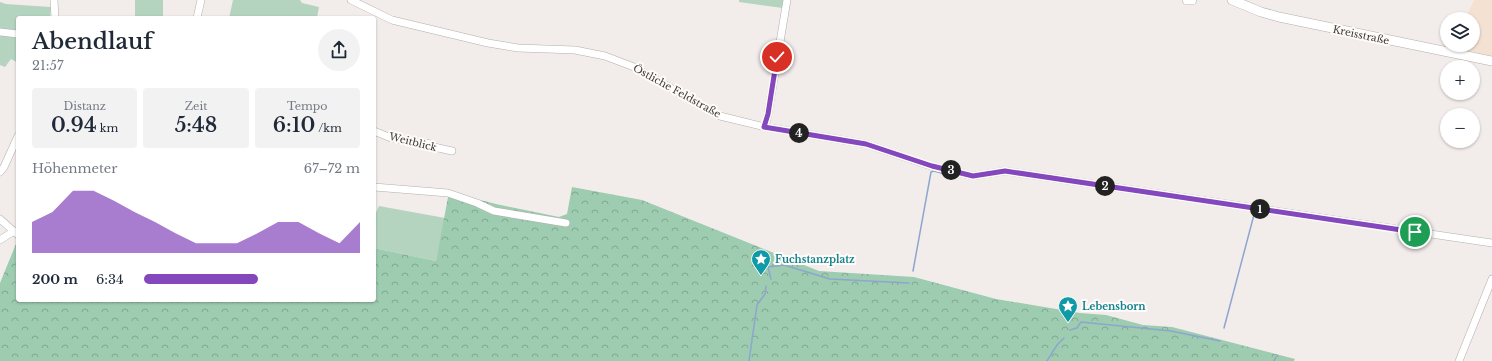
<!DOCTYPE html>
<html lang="de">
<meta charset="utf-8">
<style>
:root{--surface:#fff;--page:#f2f2f3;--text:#1f2937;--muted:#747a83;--accent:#8447bc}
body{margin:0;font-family:"Libre Baskerville",serif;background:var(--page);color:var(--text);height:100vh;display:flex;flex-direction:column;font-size:15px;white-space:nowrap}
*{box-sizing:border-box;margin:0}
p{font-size:13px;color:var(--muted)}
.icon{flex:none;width:22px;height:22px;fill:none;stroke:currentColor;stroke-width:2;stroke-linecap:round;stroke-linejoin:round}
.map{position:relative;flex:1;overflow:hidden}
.panel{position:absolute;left:16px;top:16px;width:360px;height:286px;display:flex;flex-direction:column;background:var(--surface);border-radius:4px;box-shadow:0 1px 3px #0004}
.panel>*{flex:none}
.buttons{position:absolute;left:1440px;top:12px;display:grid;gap:8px}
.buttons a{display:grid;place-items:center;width:40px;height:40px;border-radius:50%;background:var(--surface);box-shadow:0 1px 3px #0004;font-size:20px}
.pin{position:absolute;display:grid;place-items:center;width:34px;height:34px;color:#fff;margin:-17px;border:2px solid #fff;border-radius:50%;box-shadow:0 1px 4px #0007}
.km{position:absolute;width:20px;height:20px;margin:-10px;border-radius:50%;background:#222;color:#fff;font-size:11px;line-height:20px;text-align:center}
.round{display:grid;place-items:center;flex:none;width:42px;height:42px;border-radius:21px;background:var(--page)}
.head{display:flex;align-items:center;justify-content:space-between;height:68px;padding:0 16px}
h1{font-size:22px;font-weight:600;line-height:30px}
.figures{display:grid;grid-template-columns:repeat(3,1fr);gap:6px;height:68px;padding:4px 16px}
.figures div{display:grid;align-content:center;border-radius:4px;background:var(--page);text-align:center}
.figures b{font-size:20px;font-weight:600}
.figures small{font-size:11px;font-weight:400}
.figures p{font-size:11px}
.chart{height:112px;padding:8px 16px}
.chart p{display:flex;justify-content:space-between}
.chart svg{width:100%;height:72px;margin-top:4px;fill:var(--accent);opacity:.7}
ul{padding:0 16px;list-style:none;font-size:13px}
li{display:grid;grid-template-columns:64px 48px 1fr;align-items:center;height:30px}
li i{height:10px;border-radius:5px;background:var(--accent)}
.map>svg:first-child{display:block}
.commercial{fill:#f4e1d1}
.green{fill:#b4d4c0}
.forest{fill:url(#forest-crowns)}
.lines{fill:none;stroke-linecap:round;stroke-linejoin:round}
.stream{stroke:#8ea6ce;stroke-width:1.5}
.minor-casing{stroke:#b3afac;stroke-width:8}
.major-casing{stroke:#b3afac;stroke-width:10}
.minor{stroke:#fff;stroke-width:7}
.major{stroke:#fff;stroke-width:9}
.route-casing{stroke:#fff;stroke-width:8}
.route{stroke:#8447bc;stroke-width:5}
.labels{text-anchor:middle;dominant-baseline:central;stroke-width:4;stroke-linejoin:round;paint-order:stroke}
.street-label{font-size:10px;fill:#3b3a38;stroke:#fffbf8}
.culture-label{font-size:10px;font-weight:bold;fill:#0d838f;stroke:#fffbf8;text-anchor:start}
</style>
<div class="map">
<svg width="1492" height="361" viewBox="0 0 1492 361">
<defs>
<pattern id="forest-crowns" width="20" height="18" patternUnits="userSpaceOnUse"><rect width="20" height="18" fill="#9dccb0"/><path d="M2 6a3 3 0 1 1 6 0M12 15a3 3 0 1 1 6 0" fill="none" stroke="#81a790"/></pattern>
</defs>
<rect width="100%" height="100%" fill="#f2edeb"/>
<polygon class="commercial" points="1474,0 1492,0 1492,56 1453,47 1454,45 1473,45 1473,19 1465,19"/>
<g class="green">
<rect x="135" y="0" width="28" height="18"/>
<polygon points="233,0 300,0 302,3 319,7 317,18 229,18"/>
<polygon points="739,0 784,0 783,8 739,2"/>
<polygon points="0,2 6,4 51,7 50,18 18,18 18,63 11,59 5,67 0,65"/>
<polygon points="379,206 445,218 436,261 374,248 374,217"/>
</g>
<polygon class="forest" points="572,187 642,200 819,271 914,277 996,299 1080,313 1106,315 1143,325 1172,327 1295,359 1294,361 0,361 0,283 18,239 18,300 374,300 374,248 436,261 449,192 496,204 559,217 567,214"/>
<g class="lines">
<g class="stream">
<polyline points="913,271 931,172 934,171 949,175"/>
<polyline points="771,279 768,267 784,265 830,279 909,283"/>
<polyline points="1224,328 1255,211"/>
<polyline points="1070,330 1077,328 1081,322 1171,331 1220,341"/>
<polyline points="749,361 757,305 765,294 766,286"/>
<polyline points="1047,361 1057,345 1064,338"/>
<polyline points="1274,361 1276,357"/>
</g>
<defs>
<g id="minor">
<polyline points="54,0 55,18"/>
<polyline points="351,0 392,20 488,43 518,48 575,50 605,56 634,67 720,116 765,127 866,144 931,166 973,176 1005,171 1492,243"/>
<polyline points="197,18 201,0"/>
<polyline points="0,32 18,34"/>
<polyline points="765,127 768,114 787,0"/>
<polyline points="374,131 391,138 431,144 434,147 452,151"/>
<polyline points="0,172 4,167 18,136"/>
<polyline points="374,187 448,193 477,203 494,211 566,223"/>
<polyline points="0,219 18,235"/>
<polyline points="0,240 14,231"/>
<polyline points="1459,361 1492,279"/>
</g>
<g id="major">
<polyline points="1187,0 1192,0"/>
<polyline points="1232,0 1261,12 1279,17 1492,61"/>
</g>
</defs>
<use href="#minor" class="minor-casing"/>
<use href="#major" class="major-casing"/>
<use href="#minor" class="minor"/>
<use href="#major" class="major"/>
</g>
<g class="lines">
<defs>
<polyline id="route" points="777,57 768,114 764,127 866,144 932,166 973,176 1005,171 1415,232"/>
</defs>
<use href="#route" class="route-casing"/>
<use href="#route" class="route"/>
</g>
<defs>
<symbol id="sight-pin" viewBox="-11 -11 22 30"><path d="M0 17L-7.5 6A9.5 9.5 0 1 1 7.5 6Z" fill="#0f9aa8" stroke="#fffbf8"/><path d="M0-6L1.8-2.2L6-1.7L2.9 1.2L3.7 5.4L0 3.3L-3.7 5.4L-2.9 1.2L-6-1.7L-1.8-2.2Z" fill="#fff"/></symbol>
</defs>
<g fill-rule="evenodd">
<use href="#sight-pin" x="750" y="248" width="22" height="30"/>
<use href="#sight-pin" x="1057" y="295" width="22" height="30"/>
</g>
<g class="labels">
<g class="street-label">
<text transform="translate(1361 35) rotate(12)">Kreisstraße</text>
<text transform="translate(677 91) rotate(29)">Östliche Feldstraße</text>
<text transform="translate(413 142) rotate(14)">Weitblick</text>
</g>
<g class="culture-label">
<text x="775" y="259">Fuchstanzplatz</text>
<text x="1082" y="306">Lebensborn</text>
</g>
</g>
</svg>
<div class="buttons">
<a><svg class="icon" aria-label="layers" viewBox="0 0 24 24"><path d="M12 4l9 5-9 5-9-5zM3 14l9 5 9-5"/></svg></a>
<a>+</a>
<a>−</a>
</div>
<div class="pin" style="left:1415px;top:232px;background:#1e9e55"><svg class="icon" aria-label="arrive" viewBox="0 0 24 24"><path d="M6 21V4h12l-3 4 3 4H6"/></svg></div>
<div class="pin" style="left:777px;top:57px;background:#d93025"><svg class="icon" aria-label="check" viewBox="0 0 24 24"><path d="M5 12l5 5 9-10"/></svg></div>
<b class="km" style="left:1260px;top:209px">1</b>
<b class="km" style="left:1105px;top:186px">2</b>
<b class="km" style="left:951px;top:170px">3</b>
<b class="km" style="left:799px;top:133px">4</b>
<section class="panel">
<div class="head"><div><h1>Abendlauf</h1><p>21:57</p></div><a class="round"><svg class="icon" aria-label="share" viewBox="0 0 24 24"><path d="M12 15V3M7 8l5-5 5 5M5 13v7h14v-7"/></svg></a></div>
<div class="figures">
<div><p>Distanz</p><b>0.94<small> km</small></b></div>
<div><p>Zeit</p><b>5:48</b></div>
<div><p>Tempo</p><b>6:10<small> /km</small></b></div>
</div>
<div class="chart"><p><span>Höhenmeter</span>67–72 m</p>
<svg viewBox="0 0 160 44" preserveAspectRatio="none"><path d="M0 44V25L10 19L20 6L30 6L40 12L50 19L60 25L70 32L80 38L90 38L100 38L110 32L120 25L130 25L140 32L150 38L160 25V44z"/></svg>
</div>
<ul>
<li><b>200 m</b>6:34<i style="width:53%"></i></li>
</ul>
</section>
</div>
